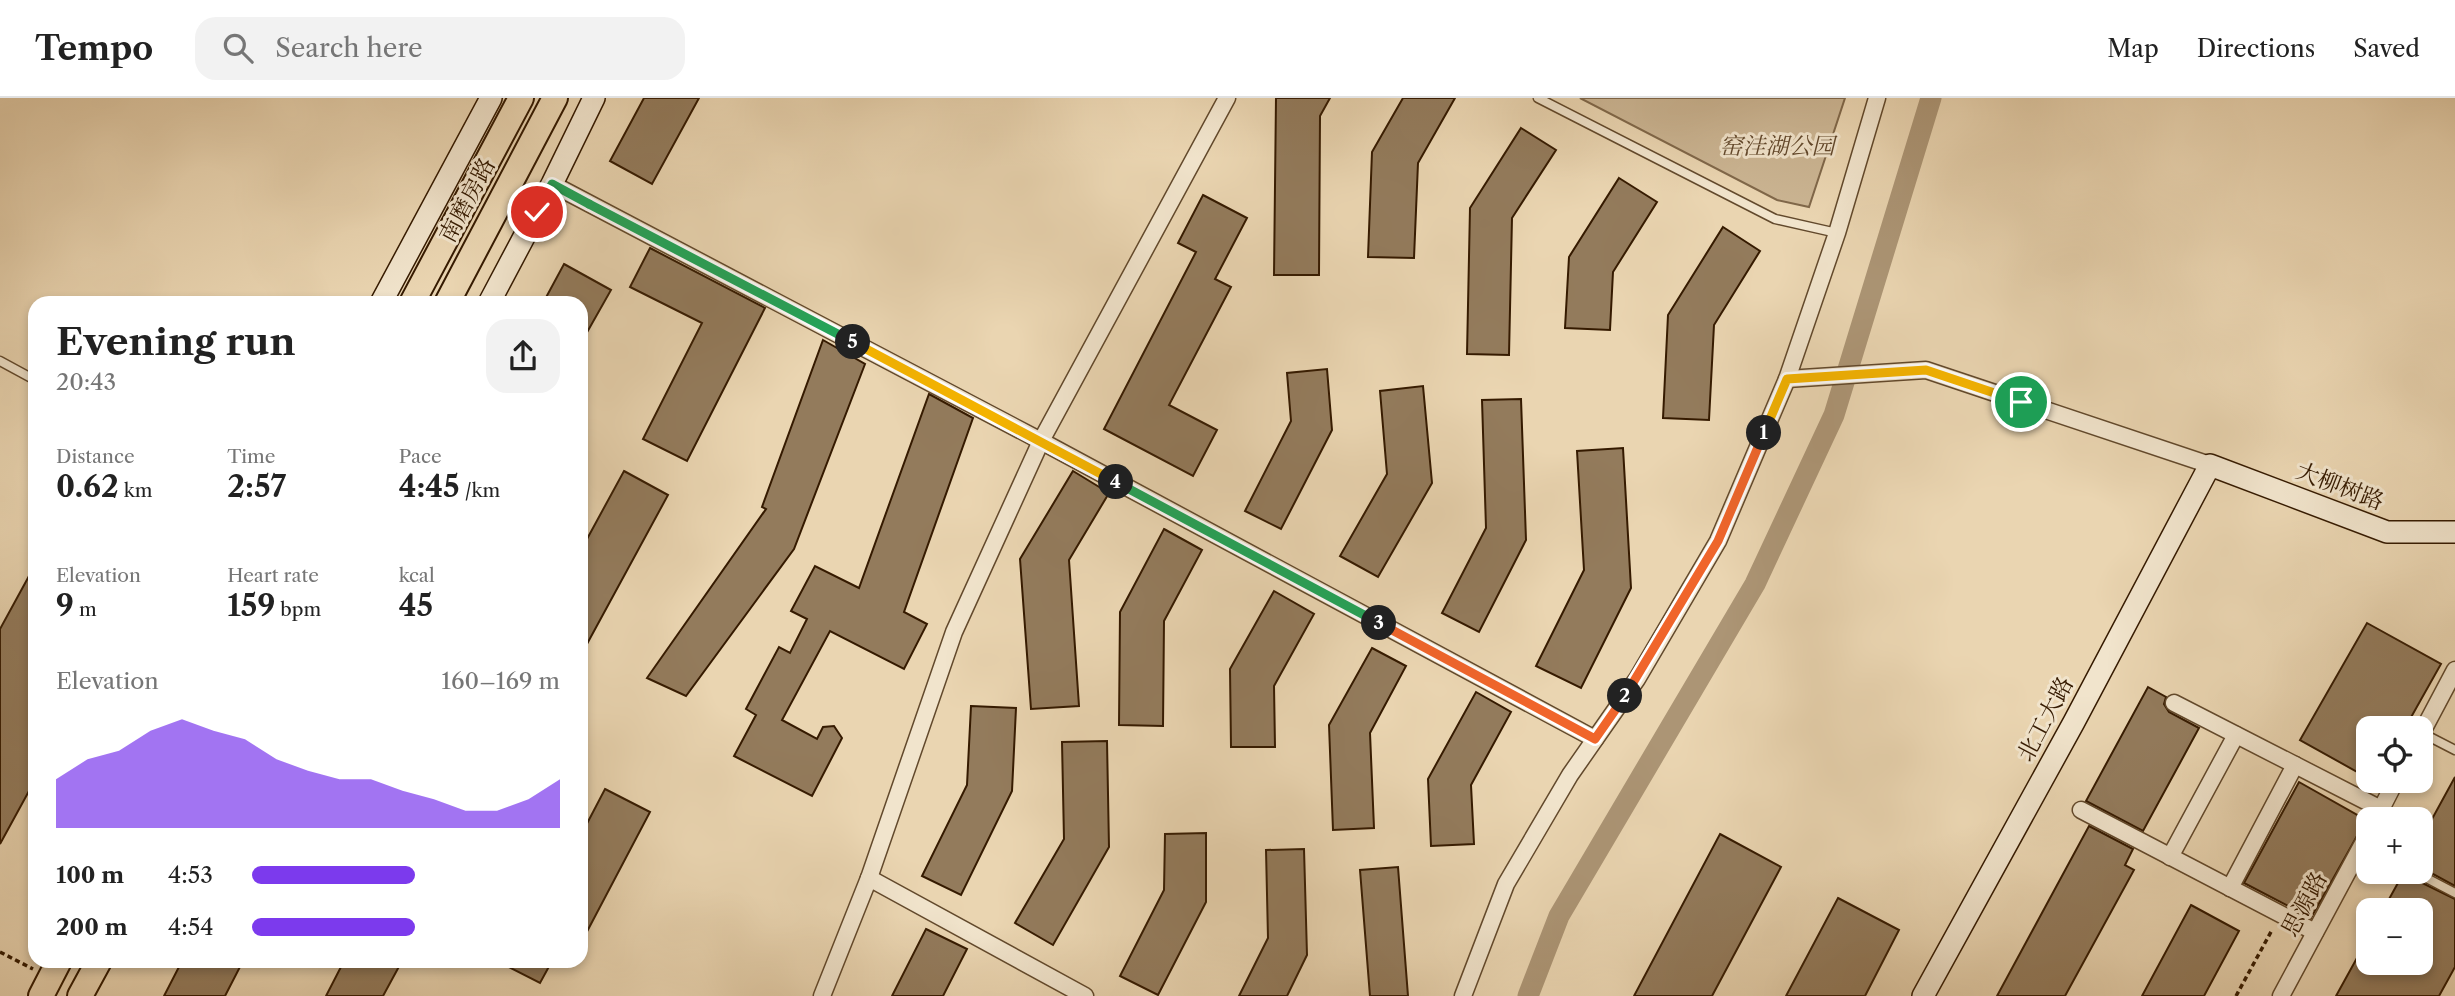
<!DOCTYPE html>
<meta charset="utf-8">
<style>
:root{--surface:#fff;--page:#f2f2f2;--text:#222;--muted:#767676;--line:#e0e0e0;--accent:#7c3aed}
body{margin:0;font-family:"Libre Caslon Text","Noto Serif SC",serif;background:var(--page);color:var(--text);height:100vh;display:flex;flex-direction:column;font-size:26px;white-space:nowrap}
*{box-sizing:border-box;margin:0}
p{font-size:23px;color:var(--muted)}
.icon{flex:none;width:38px;height:38px;fill:none;stroke:currentColor;stroke-width:2;stroke-linecap:round;stroke-linejoin:round}
.map{position:relative;flex:1;overflow:hidden}
.details{position:absolute;left:28px;top:198px;width:560px;height:672px;display:flex;flex-direction:column;background:var(--surface);border-radius:21px;box-shadow:0 4px 10px #0003}
.details>*{flex:none}
.buttons{position:absolute;left:2356px;top:618px;display:grid;gap:14px}
.buttons a{display:grid;place-items:center;width:77px;height:77px;border-radius:14px;background:var(--surface);box-shadow:0 4px 10px #0003;font-size:35px}
.pin{position:absolute;display:grid;place-items:center;width:60px;height:60px;color:#fff;margin:-30px;border:4px solid #fff;border-radius:50%;box-shadow:0 2px 7px #0007}
.km{position:absolute;width:35px;height:35px;margin:-18px;border-radius:50%;background:#222;color:#fff;font-size:19px;line-height:35px;text-align:center}
.round{display:grid;place-items:center;flex:none;width:74px;height:74px;border-radius:21px;background:var(--page)}
.overview{display:flex;align-items:center;justify-content:space-between;height:119px;padding:0 28px}
h1{font-size:38px;font-weight:700;line-height:52px}
.metrics{display:grid;grid-template-columns:repeat(3,1fr);gap:10px;height:119px;padding:7px 28px}
.metrics div{display:grid;align-content:center}
.metrics b{font-size:30px;font-weight:700}
.metrics small{font-size:19px;font-weight:400}
.metrics p{font-size:19px}
.chart{height:196px;padding:14px 28px}
.chart p{display:flex;justify-content:space-between}
.chart svg{width:100%;height:126px;margin-top:7px;fill:var(--accent);opacity:.7}
ul{padding:0 28px;list-style:none;font-size:23px}
li{display:grid;grid-template-columns:112px 84px 1fr;align-items:center;height:52px}
li i{height:18px;border-radius:9px;background:var(--accent)}
header{display:flex;align-items:center;gap:42px;box-sizing:border-box;height:98px;padding:0 35px;background:var(--surface);border-bottom:2px solid var(--line)}
header strong{font-size:33px}
nav{display:flex;gap:38px;margin-inline-start:auto;font-size:24px}
.search{width:490px;height:63px;background:var(--page);display:flex;align-items:center;gap:18px;box-sizing:border-box;padding:0 24px;border-radius:21px;color:var(--muted);font-size:26px}
.map>svg:first-child{display:block}
.green{fill:#cbb593;stroke:#80684a;stroke-width:2}
.lines{fill:none;stroke-linecap:round;stroke-linejoin:round}
.canal{stroke:#ac9575;stroke-width:21}
.building{fill:#937b5c;stroke:#351a00;stroke-width:2}
.lane-casing{stroke:#62492c;stroke-width:11}
.street-casing{stroke:#62492c;stroke-width:19}
.secondary-casing{stroke:#351a00;stroke-width:24}
.primary-casing{stroke:#351a00;stroke-width:28}
.path{stroke:#351a00;stroke-width:3.5;stroke-dasharray:5 3.5;stroke-linecap:butt}
.lane{stroke:#f1e4cc;stroke-width:8}
.street{stroke:#f1e4cc;stroke-width:16}
.secondary{stroke:#f1e4cc;stroke-width:21}
.primary{stroke:#ead5b1;stroke-width:24}
.split-1-casing{stroke:#fff;stroke-width:14}
.split-2-casing{stroke:#fff;stroke-width:14}
.split-3-casing{stroke:#fff;stroke-width:14}
.split-4-casing{stroke:#fff;stroke-width:14}
.split-5-casing{stroke:#fff;stroke-width:14}
.split-6-casing{stroke:#fff;stroke-width:14}
.split-7-casing{stroke:#fff;stroke-width:14}
.split-1{stroke:#f5b400;stroke-width:9}
.split-2{stroke:#f0652b;stroke-width:9}
.split-3{stroke:#f0652b;stroke-width:9}
.split-4{stroke:#22a559;stroke-width:9}
.split-5{stroke:#f5b400;stroke-width:9}
.split-6{stroke:#22a559;stroke-width:9}
.split-7{stroke:#22a559;stroke-width:9}
.labels{text-anchor:middle;dominant-baseline:central;stroke-width:6;stroke-linejoin:round;paint-order:stroke}
.park-label{font-size:23px;font-style:italic;fill:#62482c;stroke:#f1e4cc}
.street-label{font-size:23px;fill:#351a00;stroke:#f1e4cc}
</style>
<header>
<strong>Tempo</strong>
<div class="search"><svg class="icon" aria-label="search" viewBox="0 0 24 24"><circle cx="10" cy="10" r="6"/><path d="M15 15l6 6"/></svg>Search here</div>
<nav><a>Map</a><a>Directions</a><a>Saved</a></nav>
</header>
<div class="map">
<svg width="2455" height="898" viewBox="0 0 2455 898">
<rect width="100%" height="100%" fill="#ead5b1"/>
<filter id="stains"><feTurbulence type="fractalNoise" baseFrequency=".00286" numOctaves="4"/><feColorMatrix values="0 0 0 0 .2 0 0 0 0 .09 0 0 0 0 .02 0 0 0 .5 -.17"/></filter>
<radialGradient id="worn" r=".72"><stop offset=".6" stop-color="#630" stop-opacity="0"/><stop offset="1" stop-color="#630" stop-opacity=".3"/></radialGradient>
<polygon class="green" points="1580,0 1845,0 1809,109 1777,102"/>
<g class="lines">
<polyline class="canal" points="1528,898 1559,818 1755,486 1834,317 1931,0"/>
</g>
<g class="building">
<polygon points="644,0 699,0 652,86 610,63"/>
<polygon points="1276,0 1330,0 1320,18 1319,177 1274,177"/>
<polygon points="1403,0 1455,0 1418,65 1414,160 1368,159 1372,54"/>
<polygon points="1521,30 1556,52 1512,120 1509,257 1467,256 1470,110"/>
<polygon points="1619,80 1657,104 1613,174 1610,232 1565,230 1569,159"/>
<polygon points="1203,97 1247,120 1215,181 1231,189 1169,307 1217,332 1193,378 1104,331 1196,154 1178,145"/>
<polygon points="1723,129 1760,153 1714,227 1709,322 1663,320 1668,217"/>
<polygon points="650,150 765,210 687,363 643,341 702,225 630,189"/>
<polygon points="564,166 611,192 581,245 581,205 543,205"/>
<polygon points="823,242 865,266 794,451 686,598 647,580 766,411 762,409"/>
<polygon points="1327,271 1332,332 1281,431 1245,413 1291,323 1287,275"/>
<polygon points="1423,288 1432,385 1378,479 1340,458 1387,376 1380,293"/>
<polygon points="929,296 973,320 904,514 927,526 904,571 830,533 782,622 817,641 823,629 834,628 842,640 812,698 734,658 756,617 746,611 779,549 790,555 807,521 791,513 815,468 859,490"/>
<polygon points="1521,301 1526,442 1479,534 1442,515 1486,430 1482,302"/>
<polygon points="1623,350 1631,490 1581,590 1536,568 1584,472 1577,353"/>
<polygon points="624,373 668,397 581,557 581,452"/>
<polygon points="1073,373 1109,395 1069,462 1079,608 1031,611 1020,461"/>
<polygon points="1164,431 1202,452 1164,523 1163,628 1119,627 1120,514"/>
<polygon points="35,467 35,682 0,746 0,531"/>
<polygon points="1274,493 1314,516 1274,588 1275,649 1231,649 1230,571"/>
<polygon points="2367,525 2441,566 2405,630 2368,630 2368,680 2300,642"/>
<polygon points="1372,550 1406,568 1370,635 1374,730 1333,732 1329,627"/>
<polygon points="2148,589 2166,599 2164,606 2169,614 2199,630 2143,733 2086,703"/>
<polygon points="1476,594 1511,614 1471,687 1474,746 1431,748 1428,681"/>
<polygon points="971,608 1016,610 1012,693 961,797 922,778 967,687"/>
<polygon points="1107,643 1109,749 1053,847 1015,825 1064,741 1062,644"/>
<polygon points="2455,679 2455,788 2420,769 2420,743"/>
<polygon points="2299,684 2366,722 2311,820 2244,785"/>
<polygon points="605,691 650,714 581,845 581,737"/>
<polygon points="2089,728 2133,751 2125,767 2134,772 2065,898 1997,898"/>
<polygon points="1206,735 1206,804 1158,897 1120,878 1164,792 1165,736"/>
<polygon points="1720,736 1781,769 1712,898 1634,898"/>
<polygon points="1304,751 1307,857 1287,898 1239,898 1268,840 1266,752"/>
<polygon points="1398,769 1408,898 1370,898 1360,772"/>
<polygon points="2404,774 2409,774 2412,780 2455,801 2455,869 2439,898 2336,898 2368,840 2368,864 2420,864 2420,812 2383,812"/>
<polygon points="1838,800 1899,832 1865,898 1786,898"/>
<polygon points="2191,807 2239,833 2204,898 2142,898"/>
<polygon points="926,831 967,851 943,898 892,898"/>
<polygon points="182,863 243,863 225,898 164,898"/>
<polygon points="344,863 402,863 383,898 326,898"/>
<polygon points="497,863 552,863 540,885"/>
</g>
<g class="lines">
<defs>
<g id="lane">
<polyline points="1538,0 1775,121 1837,135"/>
<polyline points="0,263 35,282"/>
<polyline points="2422,635 2455,652"/>
<polyline points="2415,774 2455,795"/>
</g>
<g id="street">
<polyline points="552,86 1041,343 1595,641"/>
<polyline points="1787,281 1926,272 2210,367"/>
<polyline points="2174,605 2381,711"/>
<polyline points="2420,638 2455,572"/>
<polyline points="2081,712 2315,834"/>
<polyline points="2376,721 2396,682"/>
<polyline points="2170,759 2236,637"/>
<polyline points="869,780 1085,898"/>
<polyline points="2230,790 2295,667"/>
<polyline points="822,898 869,780 954,534 1041,343 1227,0"/>
<polyline points="1463,898 1506,786 1570,677 1637,581 1718,443 1787,281 1837,135 1877,0"/>
<polyline points="2281,898 2368,736"/>
</g>
<g id="secondary">
<polyline points="381,205 491,0"/>
<polyline points="489,205 552,86 594,0"/>
<polyline points="1923,898 2074,624 2210,367 2387,434 2455,434"/>
</g>
<g id="primary">
<polyline points="412,205 521,0"/>
<polyline points="447,205 555,0"/>
<polyline points="41,898 59,863"/>
<polyline points="80,898 99,863"/>
</g>
</defs>
<use href="#lane" class="lane-casing"/>
<use href="#street" class="street-casing"/>
<use href="#secondary" class="secondary-casing"/>
<use href="#primary" class="primary-casing"/>
<g class="path">
<polyline points="0,854 33,871"/>
<polyline points="2236,898 2272,832"/>
</g>
<use href="#lane" class="lane"/>
<use href="#street" class="street"/>
<use href="#secondary" class="secondary"/>
<use href="#primary" class="primary"/>
</g>
<g class="lines">
<defs>
<polyline id="split-1" points="1764,335 1787,281 1926,272 2021,304"/>
<polyline id="split-2" points="1625,598 1718,443 1764,335"/>
<polyline id="split-3" points="1379,525 1595,641 1625,598"/>
<polyline id="split-4" points="1116,384 1379,525"/>
<polyline id="split-5" points="853,244 1116,384"/>
<polyline id="split-6" points="589,106 853,244"/>
<polyline id="split-7" points="537,114 552,86 589,106"/>
</defs>
<use href="#split-1" class="split-1-casing"/>
<use href="#split-2" class="split-2-casing"/>
<use href="#split-3" class="split-3-casing"/>
<use href="#split-4" class="split-4-casing"/>
<use href="#split-5" class="split-5-casing"/>
<use href="#split-6" class="split-6-casing"/>
<use href="#split-7" class="split-7-casing"/>
<use href="#split-1" class="split-1"/>
<use href="#split-2" class="split-2"/>
<use href="#split-3" class="split-3"/>
<use href="#split-4" class="split-4"/>
<use href="#split-5" class="split-5"/>
<use href="#split-6" class="split-6"/>
<use href="#split-7" class="split-7"/>
</g>
<g class="labels">
<g class="park-label">
<text x="1777" y="48">窑洼湖公园</text>
</g>
<g class="street-label">
<text transform="translate(467 102) rotate(-62)">南磨房路</text>
<text transform="translate(2340 388) rotate(21)">大柳树路</text>
<text transform="translate(2045 621) rotate(-62)">北工大路</text>
<text transform="translate(2304 806) rotate(-62)">思源路</text>
</g>
</g>
<rect width="100%" height="100%" filter="url(#stains)"/>
<rect width="100%" height="100%" fill="url(#worn)"/>
</svg>
<div class="buttons">
<a><svg class="icon" aria-label="locate" viewBox="0 0 24 24"><circle cx="12" cy="12" r="6"/><path d="M12 2v4M12 18v4M2 12h4M18 12h4"/></svg></a>
<a>+</a>
<a>−</a>
</div>
<div class="pin" style="left:2021px;top:304px;background:#1e9e55"><svg class="icon" aria-label="arrive" viewBox="0 0 24 24"><path d="M6 21V4h12l-3 4 3 4H6"/></svg></div>
<div class="pin" style="left:537px;top:114px;background:#d93025"><svg class="icon" aria-label="check" viewBox="0 0 24 24"><path d="M5 12l5 5 9-10"/></svg></div>
<b class="km" style="left:1764px;top:335px">1</b>
<b class="km" style="left:1625px;top:598px">2</b>
<b class="km" style="left:1379px;top:525px">3</b>
<b class="km" style="left:1116px;top:384px">4</b>
<b class="km" style="left:853px;top:244px">5</b>
<section class="details">
<div class="overview"><div><h1>Evening run</h1><p>20:43</p></div><a class="round"><svg class="icon" aria-label="share" viewBox="0 0 24 24"><path d="M12 15V3M7 8l5-5 5 5M5 13v7h14v-7"/></svg></a></div>
<div class="metrics">
<div><p>Distance</p><b>0.62<small> km</small></b></div>
<div><p>Time</p><b>2:57</b></div>
<div><p>Pace</p><b>4:45<small> /km</small></b></div>
</div>
<div class="metrics">
<div><p>Elevation</p><b>9<small> m</small></b></div>
<div><p>Heart rate</p><b>159<small> bpm</small></b></div>
<div><p>kcal</p><b>45</b></div>
</div>
<div class="chart"><p><span>Elevation</span>160–169 m</p>
<svg viewBox="0 0 160 44" preserveAspectRatio="none"><path d="M0 44V27L10 20L20 17L30 10L40 6L50 10L60 13L70 20L80 24L90 27L100 27L110 31L120 34L130 38L140 38L150 34L160 27V44z"/></svg>
</div>
<ul>
<li><b>100 m</b>4:53<i style="width:53%"></i></li>
<li><b>200 m</b>4:54<i style="width:53%"></i></li>
</ul>
</section>
</div>
